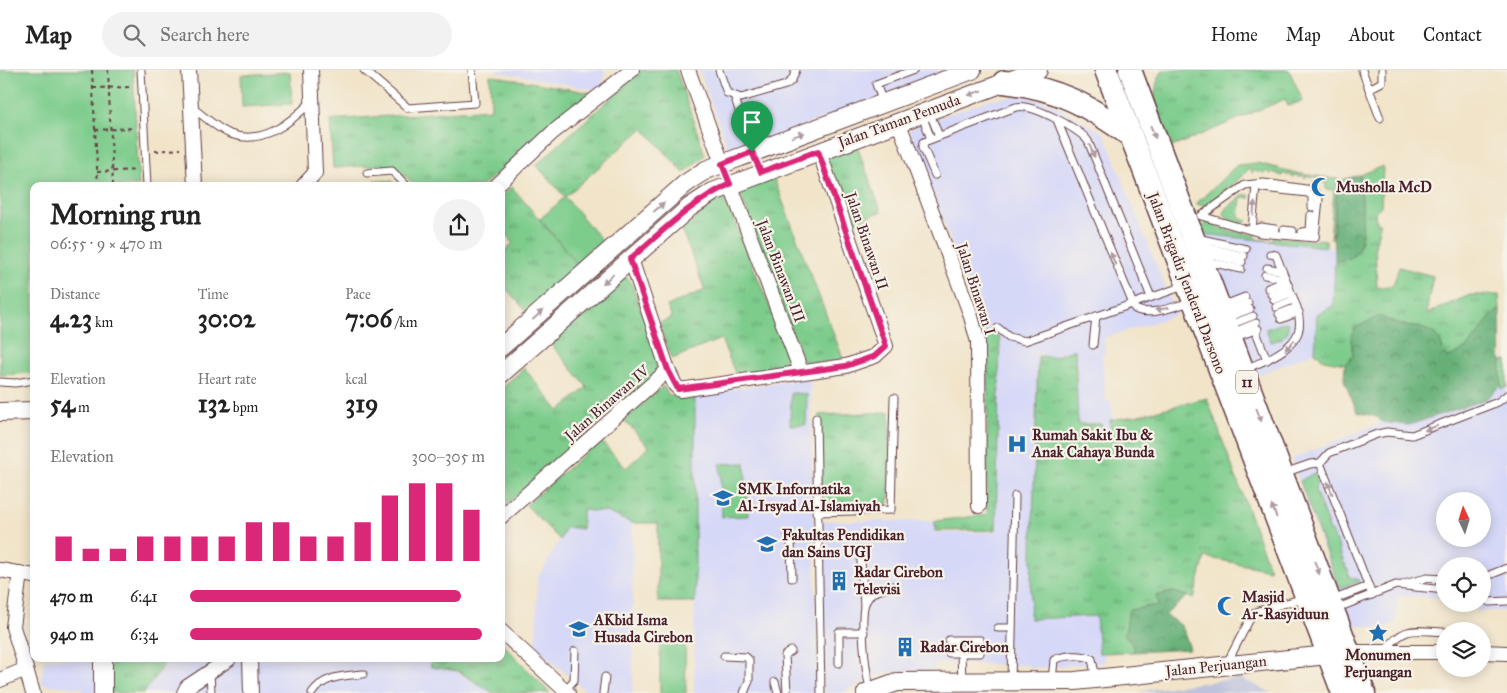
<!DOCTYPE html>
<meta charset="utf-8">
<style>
:root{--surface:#fff;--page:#f2f2f2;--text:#222;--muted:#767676;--line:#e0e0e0;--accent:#db2777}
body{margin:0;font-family:"IM FELL Great Primer",serif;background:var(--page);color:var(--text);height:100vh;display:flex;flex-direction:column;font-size:19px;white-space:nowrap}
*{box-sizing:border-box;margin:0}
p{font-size:16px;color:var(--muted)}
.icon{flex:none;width:28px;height:28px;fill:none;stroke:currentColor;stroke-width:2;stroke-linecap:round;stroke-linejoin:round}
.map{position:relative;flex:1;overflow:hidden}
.side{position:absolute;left:30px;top:112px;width:475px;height:480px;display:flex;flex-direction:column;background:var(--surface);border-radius:10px;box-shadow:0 2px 12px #0003}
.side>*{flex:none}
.needle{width:32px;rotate:356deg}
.controls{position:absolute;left:1436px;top:422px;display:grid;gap:10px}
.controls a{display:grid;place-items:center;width:55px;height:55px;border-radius:50%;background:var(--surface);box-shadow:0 2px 12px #0003;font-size:25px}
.pin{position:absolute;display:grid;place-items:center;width:42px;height:42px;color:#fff;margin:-51px -21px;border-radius:50% 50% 50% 0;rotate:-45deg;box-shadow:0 0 5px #0007}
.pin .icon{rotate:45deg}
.round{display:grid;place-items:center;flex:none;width:52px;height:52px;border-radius:26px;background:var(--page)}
.headline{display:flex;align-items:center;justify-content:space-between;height:85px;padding:0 20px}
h1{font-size:28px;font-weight:800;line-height:38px}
.figures{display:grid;grid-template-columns:repeat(3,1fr);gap:8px;height:85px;padding:5px 20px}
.figures div{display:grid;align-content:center}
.figures b{font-size:25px;font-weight:800}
.figures small{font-size:14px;font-weight:400}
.figures p{font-size:14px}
.chart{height:140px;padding:10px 20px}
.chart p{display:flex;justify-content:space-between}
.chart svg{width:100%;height:90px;margin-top:5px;stroke:var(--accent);stroke-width:6}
ul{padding:0 20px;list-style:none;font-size:16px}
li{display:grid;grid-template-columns:80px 60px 1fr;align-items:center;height:38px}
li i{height:12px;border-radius:6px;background:var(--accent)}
header{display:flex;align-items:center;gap:30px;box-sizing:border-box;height:70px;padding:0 25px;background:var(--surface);border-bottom:1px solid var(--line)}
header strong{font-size:24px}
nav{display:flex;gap:28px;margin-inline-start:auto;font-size:18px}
.search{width:350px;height:45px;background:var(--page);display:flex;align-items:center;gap:12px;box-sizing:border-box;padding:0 18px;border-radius:28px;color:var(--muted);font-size:19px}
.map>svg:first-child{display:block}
.built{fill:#d6d8f8;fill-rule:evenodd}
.industrial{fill:#bec3dd}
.grass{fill:url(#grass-tufts);stroke:#64765c}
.forest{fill:url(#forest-crowns);stroke:#586852}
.green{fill:#7dcc8c;stroke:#64765c}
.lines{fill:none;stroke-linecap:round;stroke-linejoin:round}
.service-casing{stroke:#633d43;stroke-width:9}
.minor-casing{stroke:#633d43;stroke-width:16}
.tertiary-casing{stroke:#633d43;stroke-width:20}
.trunk-casing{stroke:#633d43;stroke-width:25}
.path{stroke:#633d43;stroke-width:2;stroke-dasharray:4 4;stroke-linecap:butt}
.service{stroke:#fff;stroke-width:7}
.minor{stroke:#fff;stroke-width:14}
.tertiary{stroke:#fff;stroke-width:18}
.trunk{stroke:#fff;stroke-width:22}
.oneway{fill:#ae9aa0}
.route-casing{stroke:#fff;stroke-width:10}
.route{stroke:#db2777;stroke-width:6}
.labels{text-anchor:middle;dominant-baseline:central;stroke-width:4.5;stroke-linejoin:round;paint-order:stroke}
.shield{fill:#f7f3e8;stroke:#7e5f64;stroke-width:1}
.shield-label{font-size:14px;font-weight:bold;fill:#4a1f2b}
.street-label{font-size:15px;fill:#4a1f2b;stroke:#f7f3e8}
.poi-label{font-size:15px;font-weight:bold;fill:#4a1f2b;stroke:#f7f3e8;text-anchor:start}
</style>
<header>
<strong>Map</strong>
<div class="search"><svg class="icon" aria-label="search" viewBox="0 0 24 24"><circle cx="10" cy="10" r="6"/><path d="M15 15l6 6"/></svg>Search here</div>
<nav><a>Home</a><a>Map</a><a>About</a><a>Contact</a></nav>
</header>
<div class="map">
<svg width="1507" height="623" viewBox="0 0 1507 623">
<defs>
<pattern id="grass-tufts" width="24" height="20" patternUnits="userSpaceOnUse" patternTransform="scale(1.25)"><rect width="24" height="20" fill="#7dcc8c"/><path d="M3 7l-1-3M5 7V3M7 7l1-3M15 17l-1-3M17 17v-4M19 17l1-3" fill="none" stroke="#68a573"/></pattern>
<pattern id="forest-crowns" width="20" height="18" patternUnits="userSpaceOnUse" patternTransform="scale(1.25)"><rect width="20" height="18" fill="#66b078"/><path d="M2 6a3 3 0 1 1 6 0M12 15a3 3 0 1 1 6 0" fill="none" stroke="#568f63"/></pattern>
</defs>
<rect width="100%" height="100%" fill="#f7f3e8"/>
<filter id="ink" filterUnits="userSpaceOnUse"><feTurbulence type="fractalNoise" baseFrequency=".02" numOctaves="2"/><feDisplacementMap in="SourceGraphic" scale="10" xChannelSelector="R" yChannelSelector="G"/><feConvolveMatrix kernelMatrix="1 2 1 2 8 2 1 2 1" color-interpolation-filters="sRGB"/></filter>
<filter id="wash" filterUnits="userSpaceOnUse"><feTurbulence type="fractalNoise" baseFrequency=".0096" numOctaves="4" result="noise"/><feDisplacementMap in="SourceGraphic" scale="20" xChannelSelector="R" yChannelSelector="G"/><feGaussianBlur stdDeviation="1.12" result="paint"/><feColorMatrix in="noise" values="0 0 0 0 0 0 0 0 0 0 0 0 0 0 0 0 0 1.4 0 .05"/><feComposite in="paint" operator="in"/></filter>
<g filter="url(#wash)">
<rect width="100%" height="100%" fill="#f1e4c9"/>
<g class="built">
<polygon points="490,0 605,0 602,21"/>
<polygon points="699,0 955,0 730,83"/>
<polygon points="1023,26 1053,34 1104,63 1176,245 1104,268 1105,284 1102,285 1106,330 1111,333 1113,349 1109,349 1109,362 1102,362 1101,353 1078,353 1076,278 1053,287 1030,282 1037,286 1031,549 1096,546 1099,583 1104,583 1104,593 1030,598 1029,595 936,593 936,585 935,599 899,601 876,606 842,623 824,623 819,451 935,451 935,463 996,462 1001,269 985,262 909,59 991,29"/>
<polygon points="1202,164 1335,178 1333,237 1317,244 1315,282 1258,305"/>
<path d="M 1507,289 L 1507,541 L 1477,541 L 1476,534 L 1482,534 L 1482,496 L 1445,496 L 1445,528 L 1398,525 L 1395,554 L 1384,557 L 1357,556 L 1346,542 L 1291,389 L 1382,352 L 1409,355 L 1495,321 L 1501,315 L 1501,290 ZM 1445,431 L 1482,431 L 1482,469 L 1445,469 Z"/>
<polygon points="810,308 818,623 694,623 695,324"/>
<polygon points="581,440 606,442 632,453 633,623 588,623 536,578 537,507 543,500 566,457"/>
<polygon points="44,589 97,589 96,623 82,623 83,618 41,614"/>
<polygon points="168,589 430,589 431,597 457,602 492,623 144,623"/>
</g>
<polygon class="industrial" points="1240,608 1272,623 1139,622 1153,619"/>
<g class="grass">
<polygon points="642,0 676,0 705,85 684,103 643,58 565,127 536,95"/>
<path d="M 1163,0 L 1289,0 L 1303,31 L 1288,36 L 1285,29 L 1172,77 C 1161,49 1145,28 1163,0 Z"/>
<path d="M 490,5 L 592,23 L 482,116 L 415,116 C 393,88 365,97 333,98 L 330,50 L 491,39 Z"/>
<polygon points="857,76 881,141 849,155 825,88"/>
<path d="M 1383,96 L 1381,136 L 1375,142 L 1376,151 L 1380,154 L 1375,177 L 1377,218 L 1393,215 L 1399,197 L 1433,206 L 1426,244 L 1470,225 L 1499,225 L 1500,239 C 1479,253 1475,282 1447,287 L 1441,280 L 1440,269 L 1422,258 L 1410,257 L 1390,250 L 1351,269 L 1353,286 L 1345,294 L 1324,290 L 1315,282 L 1317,244 L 1333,236 L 1335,191 C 1342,190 1351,190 1356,183 C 1367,168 1361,124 1360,105 Z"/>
<polygon points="774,109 844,291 806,293 802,289 739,120"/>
<polygon points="374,110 392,111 397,116 374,116"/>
<polygon points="512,117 579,196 527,242 501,213 501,184 513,173 501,159 501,126"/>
<polygon points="723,124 789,283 793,297 791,299 736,305 721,269 672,289 659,253 672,248 667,236 705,220 682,161"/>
<polygon points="622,208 627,208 632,214 661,296 660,300 502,438 501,391 506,387 501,382 501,319 524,298 559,341 587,317 550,273"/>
<polygon points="1286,252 1288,253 1288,262 1281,269 1271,272 1266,259"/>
<polygon points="985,262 1000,268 996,460 935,461 935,451 985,445 987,443 988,285"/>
<polygon points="1075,279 1078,354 1101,354 1102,362 1110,362 1110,350 1135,346 1207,328 1270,500 1205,487 1194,528 1173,522 1163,524 1159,535 1144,537 1128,546 1129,553 1125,565 1132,574 1134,582 1099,583 1096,546 1030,549 1038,286 1054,287"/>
<polygon points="663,316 668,324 676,327 695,324 695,532 658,532 658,453 632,453 606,442 582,440 582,459 566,457 560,470 526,435 600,370 626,398 649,377 624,350"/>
<polygon points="890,342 889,430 886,439 818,440 819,345"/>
<polygon points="501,572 550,623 493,623 458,601 431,597 430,589 501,589"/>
<polygon points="111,589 167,589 144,623 110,623"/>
</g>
<g class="forest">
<path d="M 1360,105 C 1361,124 1367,168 1356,183 C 1351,190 1342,190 1335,191 L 1335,178 L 1333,169 L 1338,111 Z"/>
<path d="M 1500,239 L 1501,315 L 1486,329 L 1409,355 L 1382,352 L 1377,347 L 1357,342 L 1344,310 L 1345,294 L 1353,286 L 1351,269 L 1355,258 L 1380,246 C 1386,249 1392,252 1398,254 C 1411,259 1427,255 1438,267 C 1443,273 1441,281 1447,287 C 1475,282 1479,253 1500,239 Z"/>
<polygon points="1173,522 1188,526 1165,545 1182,556 1190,579 1134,582 1132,574 1125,565 1129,540 1159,535 1156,526"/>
</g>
<g class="green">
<polygon points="0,0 133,0 139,116 34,116 34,303 0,305"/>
<polygon points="290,2 292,34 242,37 241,5"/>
<polygon points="1257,93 1296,103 1338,109 1332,168 1330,168 1334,120 1326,119 1326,113 1316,112 1314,118 1311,115 1317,109 1314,106 1311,108 1308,105 1305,108 1302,105 1299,107 1296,104 1293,107 1290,104 1288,106 1284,103 1282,106 1273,102 1270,104 1267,101 1264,104 1261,101 1258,103 1255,100 1252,103 1249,99 1235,113 1204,136 1196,134 1237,95"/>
<polygon points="1244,124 1249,125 1250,128 1241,127 1239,148 1247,151 1242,154 1227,149 1224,143 1227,138"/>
<polygon points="565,127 605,174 579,196 540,149"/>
<polygon points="1206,152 1230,161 1256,165 1256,169 1273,171 1274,167 1316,171 1317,169 1326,170 1326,177 1202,164 1200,158"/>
<polygon points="1507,290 1507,317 1501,319 1501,291"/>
<polygon points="791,323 807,324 806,355 790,355"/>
<polygon points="745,393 748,446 722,447 720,394"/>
<polygon points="1312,404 1318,404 1315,420 1330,461 1333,462 1332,465 1335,466 1334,470 1337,471 1340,484 1342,485 1341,489 1344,489 1343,493 1346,494 1345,498 1348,499 1349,507 1359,510 1359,512 1339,518 1300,411"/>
<polygon points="660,572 685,572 686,623 660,623"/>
</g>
</g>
<g filter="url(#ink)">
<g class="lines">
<defs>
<g id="service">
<polyline points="141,0 147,116"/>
<polyline points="364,0 408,38 475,33 472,0"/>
<polyline points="719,0 727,23 741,28 786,15 792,10 796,0"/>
<polyline points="1362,0 1380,48"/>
<polyline points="1369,19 1382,12 1382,0"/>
<polyline points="735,28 752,82"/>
<polyline points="883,32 876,14 914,0"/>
<path d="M 191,37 C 203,45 216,58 230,64 C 263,76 291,52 312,31"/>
<polyline points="929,41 939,66"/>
<polyline points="922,45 931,69"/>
<path d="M 1057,50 L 1135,239 C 1150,247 1175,236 1191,232"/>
<polyline points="367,103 392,101 407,116"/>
<path d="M 935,105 L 923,77 L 924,72 L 1016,37 C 1031,33 1080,59 1088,71 L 1151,227"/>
<polygon points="1264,113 1313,120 1319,129 1315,168 1260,163 1201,146 1245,115"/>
<polyline points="1275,159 1261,157 1252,160 1256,115 1263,118 1308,123 1312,126 1312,137"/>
<polyline points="1284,160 1293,161"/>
<polyline points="1302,162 1310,161 1311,145"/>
<polyline points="1197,168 1246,179"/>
<polyline points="1201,176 1244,186"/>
<polyline points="1203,183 1242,192"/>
<polyline points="1206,191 1241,199"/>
<polyline points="1267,198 1282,201"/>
<polyline points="1265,205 1285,209"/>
<polyline points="1268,218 1286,211"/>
<polyline points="1271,224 1289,217"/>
<polyline points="1274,230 1291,223"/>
<polyline points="1222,236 1245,227"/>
<polyline points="1276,237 1293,230"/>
<polyline points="1225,242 1248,233"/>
<polyline points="1279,244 1297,237"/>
<polyline points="1227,248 1250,239"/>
<polyline points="1281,249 1299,242"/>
<polyline points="1230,255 1253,246"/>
<polyline points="998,258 1009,267 1025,271 1184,216"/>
<polyline points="1255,259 1267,290"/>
<polyline points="1231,263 1256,253"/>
<polyline points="1233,268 1258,259"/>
<polyline points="1093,275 1096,246"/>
<path d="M 1245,299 C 1324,268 1301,251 1276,185 L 1270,184"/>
<polyline points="0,312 15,313 34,310"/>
<polyline points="816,348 821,623"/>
<polyline points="1320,393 1372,525"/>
<polyline points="1284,403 1310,394 1320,393 1329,383 1377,364 1387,362 1412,365 1498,332 1507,325"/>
<polyline points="816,442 891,440 894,328"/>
<polyline points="788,464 791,471 792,508"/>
<polyline points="861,491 864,536"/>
<polyline points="1482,508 1507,498"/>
<polyline points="1404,514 1427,508 1445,509"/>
<polyline points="1482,526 1489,532 1507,531"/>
<polyline points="1332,530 1369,516"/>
<polyline points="1335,539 1396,515 1445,520"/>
<polyline points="998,558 1011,558"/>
<path d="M 1385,581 C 1405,554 1415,561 1445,562"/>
<polyline points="961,583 980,583 980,570 949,570 949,583 961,583 962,611"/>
<polyline points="724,586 746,587 749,590 749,611 744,623"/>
<polyline points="839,593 839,562 864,562"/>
<polyline points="1227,593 1252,545 1258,541 1304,528"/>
<polyline points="210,601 211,623"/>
<path d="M 1052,611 L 1054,590 C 1063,585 1083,584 1092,589 L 1096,609"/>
<polyline points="775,612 778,623"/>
<polyline points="1011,612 1015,426"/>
<polyline points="565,620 574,610 575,581"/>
<path d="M 871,620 C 865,604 861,554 864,537 C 865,531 869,527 872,523 L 892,516"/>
<path d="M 312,623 C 323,606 344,606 363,604"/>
<polyline points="603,623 605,607"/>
<polyline points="787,623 785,585 791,581"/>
</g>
<g id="minor">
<polyline points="189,0 195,116"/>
<polyline points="688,0 722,93"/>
<polyline points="898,51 970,243 978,272 979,436"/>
<polyline points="730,114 801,301"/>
<polyline points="303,116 315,103 311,0"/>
<polyline points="496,116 552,63 632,0"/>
<polyline points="668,300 675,315 680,320 846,296 875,286 886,276 819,81"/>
<polyline points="501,447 668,300 631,189"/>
<polyline points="0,500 34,506"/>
<polyline points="501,561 568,623"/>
<polyline points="1348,582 1445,582"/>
<polyline points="1482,582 1507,583"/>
<polyline points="250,589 251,623"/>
<polyline points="26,599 33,623"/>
<polyline points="0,610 26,599 13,557 20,503"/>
<polyline points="184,623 187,617 229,589"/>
</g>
<g id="tertiary">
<polyline points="501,277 685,114 706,100 972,0"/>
<polyline points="501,304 690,137 713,122 1038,0"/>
<polyline points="0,342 34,341"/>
<polyline points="103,623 103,589"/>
<polyline points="866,623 897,612 1075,611 1328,585"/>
</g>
<g id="trunk">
<polyline points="1106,0 1343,623"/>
<polyline points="1130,0 1364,623"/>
<path d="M 1004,12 C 1057,18 1088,35 1131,66"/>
</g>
</defs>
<use href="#service" class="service-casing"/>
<use href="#minor" class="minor-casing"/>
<use href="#tertiary" class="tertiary-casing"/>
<use href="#trunk" class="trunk-casing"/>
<g class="path">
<polyline points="92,0 98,116"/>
<polyline points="108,0 113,116"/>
<polyline points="93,18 133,17"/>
<polyline points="95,60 135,58"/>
<polyline points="155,81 180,79"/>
<polyline points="97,102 137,100"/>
</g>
<use href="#service" class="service"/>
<use href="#minor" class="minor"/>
<use href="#tertiary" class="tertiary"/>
<use href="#trunk" class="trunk"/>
</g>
<defs><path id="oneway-solid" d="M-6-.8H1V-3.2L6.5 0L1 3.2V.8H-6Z" transform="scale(1.25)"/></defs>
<g class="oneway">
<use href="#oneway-solid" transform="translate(975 23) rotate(160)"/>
<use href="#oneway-solid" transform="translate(1153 62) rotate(69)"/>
<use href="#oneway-solid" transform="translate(798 65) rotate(-20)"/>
<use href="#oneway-solid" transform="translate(1092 81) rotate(68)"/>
<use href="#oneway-solid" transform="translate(659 137) rotate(-42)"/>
<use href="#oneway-solid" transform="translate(1254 138) rotate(-85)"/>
<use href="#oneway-solid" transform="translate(1113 189) rotate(-112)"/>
<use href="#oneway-solid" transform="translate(608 209) rotate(138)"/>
<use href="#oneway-solid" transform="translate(1162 239) rotate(171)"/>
<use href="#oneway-solid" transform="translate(538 245) rotate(-42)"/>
<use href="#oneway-solid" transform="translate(1290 275) rotate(133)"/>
<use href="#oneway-solid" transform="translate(1259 345) rotate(69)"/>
<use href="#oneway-solid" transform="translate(1431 358) rotate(159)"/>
<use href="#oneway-solid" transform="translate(1330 418) rotate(-111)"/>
<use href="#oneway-solid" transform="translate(1274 441) rotate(-111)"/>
<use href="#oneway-solid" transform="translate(1317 498) rotate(69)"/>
</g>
</g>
<g class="lines" filter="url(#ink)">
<defs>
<path id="route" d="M 818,81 L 886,276 L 875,286 L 846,296 L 678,319 L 668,300 L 630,189 C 662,162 692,131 730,114 L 722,94 L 752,82 L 761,102 Z"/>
</defs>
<use href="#route" class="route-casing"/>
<use href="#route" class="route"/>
</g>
<defs>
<symbol id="mosque-bare" viewBox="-9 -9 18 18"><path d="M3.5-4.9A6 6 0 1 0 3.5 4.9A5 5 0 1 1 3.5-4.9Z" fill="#1f6fb2" stroke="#f7f3e8" stroke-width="2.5" paint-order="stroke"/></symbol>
<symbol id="hospital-bare" viewBox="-9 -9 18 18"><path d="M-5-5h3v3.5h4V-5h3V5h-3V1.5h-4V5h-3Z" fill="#1f6fb2" stroke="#f7f3e8" stroke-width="2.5" paint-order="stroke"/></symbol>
<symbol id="school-bare" viewBox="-9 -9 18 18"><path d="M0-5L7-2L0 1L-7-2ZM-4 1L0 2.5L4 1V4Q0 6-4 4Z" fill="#1f6fb2" stroke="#f7f3e8" stroke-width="2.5" paint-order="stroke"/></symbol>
<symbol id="university-bare" viewBox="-9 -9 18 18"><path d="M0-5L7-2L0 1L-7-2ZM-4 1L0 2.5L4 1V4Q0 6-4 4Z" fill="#1f6fb2" stroke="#f7f3e8" stroke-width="2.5" paint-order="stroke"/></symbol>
<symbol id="building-bare" viewBox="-9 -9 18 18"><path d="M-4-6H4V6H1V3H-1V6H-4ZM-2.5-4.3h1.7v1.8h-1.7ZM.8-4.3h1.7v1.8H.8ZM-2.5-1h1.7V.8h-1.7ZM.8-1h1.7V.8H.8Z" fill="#1f6fb2" stroke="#f7f3e8" stroke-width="2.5" paint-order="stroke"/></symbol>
<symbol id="sight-bare" viewBox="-9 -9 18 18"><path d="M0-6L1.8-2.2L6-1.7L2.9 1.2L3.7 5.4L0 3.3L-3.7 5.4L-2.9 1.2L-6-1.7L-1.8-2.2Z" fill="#1f6fb2" stroke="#f7f3e8" stroke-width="2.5" paint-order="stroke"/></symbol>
</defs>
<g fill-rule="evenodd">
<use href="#mosque-bare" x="1307" y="103" width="28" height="28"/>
<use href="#hospital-bare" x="1003" y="360" width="28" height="28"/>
<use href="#school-bare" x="709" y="414" width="28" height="28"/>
<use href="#university-bare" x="753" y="460" width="28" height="28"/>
<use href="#building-bare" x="825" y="497" width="28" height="28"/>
<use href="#mosque-bare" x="1213" y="522" width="28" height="28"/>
<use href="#university-bare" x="565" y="545" width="28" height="28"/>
<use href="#sight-bare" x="1364" y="549" width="28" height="28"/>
<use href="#building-bare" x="891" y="563" width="28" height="28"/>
</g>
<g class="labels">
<rect class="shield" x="1236" y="300.5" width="22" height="23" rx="4"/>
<g class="shield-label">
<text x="1247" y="312">11</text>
</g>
<g class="street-label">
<text transform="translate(899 51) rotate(-20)">Jalan Taman Pemuda</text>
<text transform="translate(867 171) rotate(71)">Jalan Binawan II</text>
<text transform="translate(781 201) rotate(69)">Jalan Binawan III</text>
<text transform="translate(1187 213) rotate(69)">Jalan Brigadir Jenderal Darsono</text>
<text transform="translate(976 219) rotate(72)">Jalan Binawan I</text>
<text transform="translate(607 333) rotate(-41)">Jalan Binawan IV</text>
<text transform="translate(1216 596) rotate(-6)">Jalan Perjuangan</text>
</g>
<g class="poi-label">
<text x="1336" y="117">Musholla McD</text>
<text x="1032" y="365">Rumah Sakit Ibu &amp;<tspan x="1032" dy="17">Anak Cahaya Bunda</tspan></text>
<text x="738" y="419">SMK Informatika<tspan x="738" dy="17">Al-Irsyad Al-Islamiyah</tspan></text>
<text x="782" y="465">Fakultas Pendidikan<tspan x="782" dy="17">dan Sains UGJ</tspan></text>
<text x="854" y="502">Radar Cirebon<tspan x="854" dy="17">Televisi</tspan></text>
<text x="1242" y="527">Masjid<tspan x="1242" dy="17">Ar-Rasyiduun</tspan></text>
<text x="594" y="550">AKbid Isma<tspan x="594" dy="17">Husada Cirebon</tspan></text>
<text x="920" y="577">Radar Cirebon</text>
<text x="1378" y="585" text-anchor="middle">Monumen<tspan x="1378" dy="17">Perjuangan</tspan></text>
</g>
</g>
</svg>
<div class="controls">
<a><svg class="needle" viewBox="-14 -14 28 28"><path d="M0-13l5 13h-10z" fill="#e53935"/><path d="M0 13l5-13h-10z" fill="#767676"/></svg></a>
<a><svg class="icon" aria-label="locate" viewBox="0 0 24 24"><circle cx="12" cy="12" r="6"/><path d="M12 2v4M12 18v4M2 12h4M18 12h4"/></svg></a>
<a><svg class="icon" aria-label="layers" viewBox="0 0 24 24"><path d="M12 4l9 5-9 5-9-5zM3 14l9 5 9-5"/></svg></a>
</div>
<div class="pin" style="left:752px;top:82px;background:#1e9e55"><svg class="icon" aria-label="arrive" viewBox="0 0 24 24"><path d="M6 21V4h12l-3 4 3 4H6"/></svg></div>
<section class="side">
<div class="headline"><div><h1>Morning run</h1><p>06:55 · 9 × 470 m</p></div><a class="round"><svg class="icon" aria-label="share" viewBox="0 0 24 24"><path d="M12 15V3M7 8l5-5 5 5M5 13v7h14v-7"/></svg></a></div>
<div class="figures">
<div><p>Distance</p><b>4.23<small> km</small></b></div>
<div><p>Time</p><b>30:02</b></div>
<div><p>Pace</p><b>7:06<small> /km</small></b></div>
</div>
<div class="figures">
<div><p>Elevation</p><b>54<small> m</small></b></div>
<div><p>Heart rate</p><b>132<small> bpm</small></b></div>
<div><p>kcal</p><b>319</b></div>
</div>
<div class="chart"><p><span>Elevation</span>300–305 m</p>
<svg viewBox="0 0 160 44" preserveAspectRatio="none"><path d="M5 44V32M15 44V38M25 44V38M35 44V32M45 44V32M55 44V32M65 44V32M75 44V25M85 44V25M95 44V32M105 44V32M115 44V25M125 44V12M135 44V6M145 44V6M155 44V19"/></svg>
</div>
<ul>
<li><b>470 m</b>6:41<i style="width:92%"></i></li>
<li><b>940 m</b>6:34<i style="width:99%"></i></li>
</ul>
</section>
</div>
